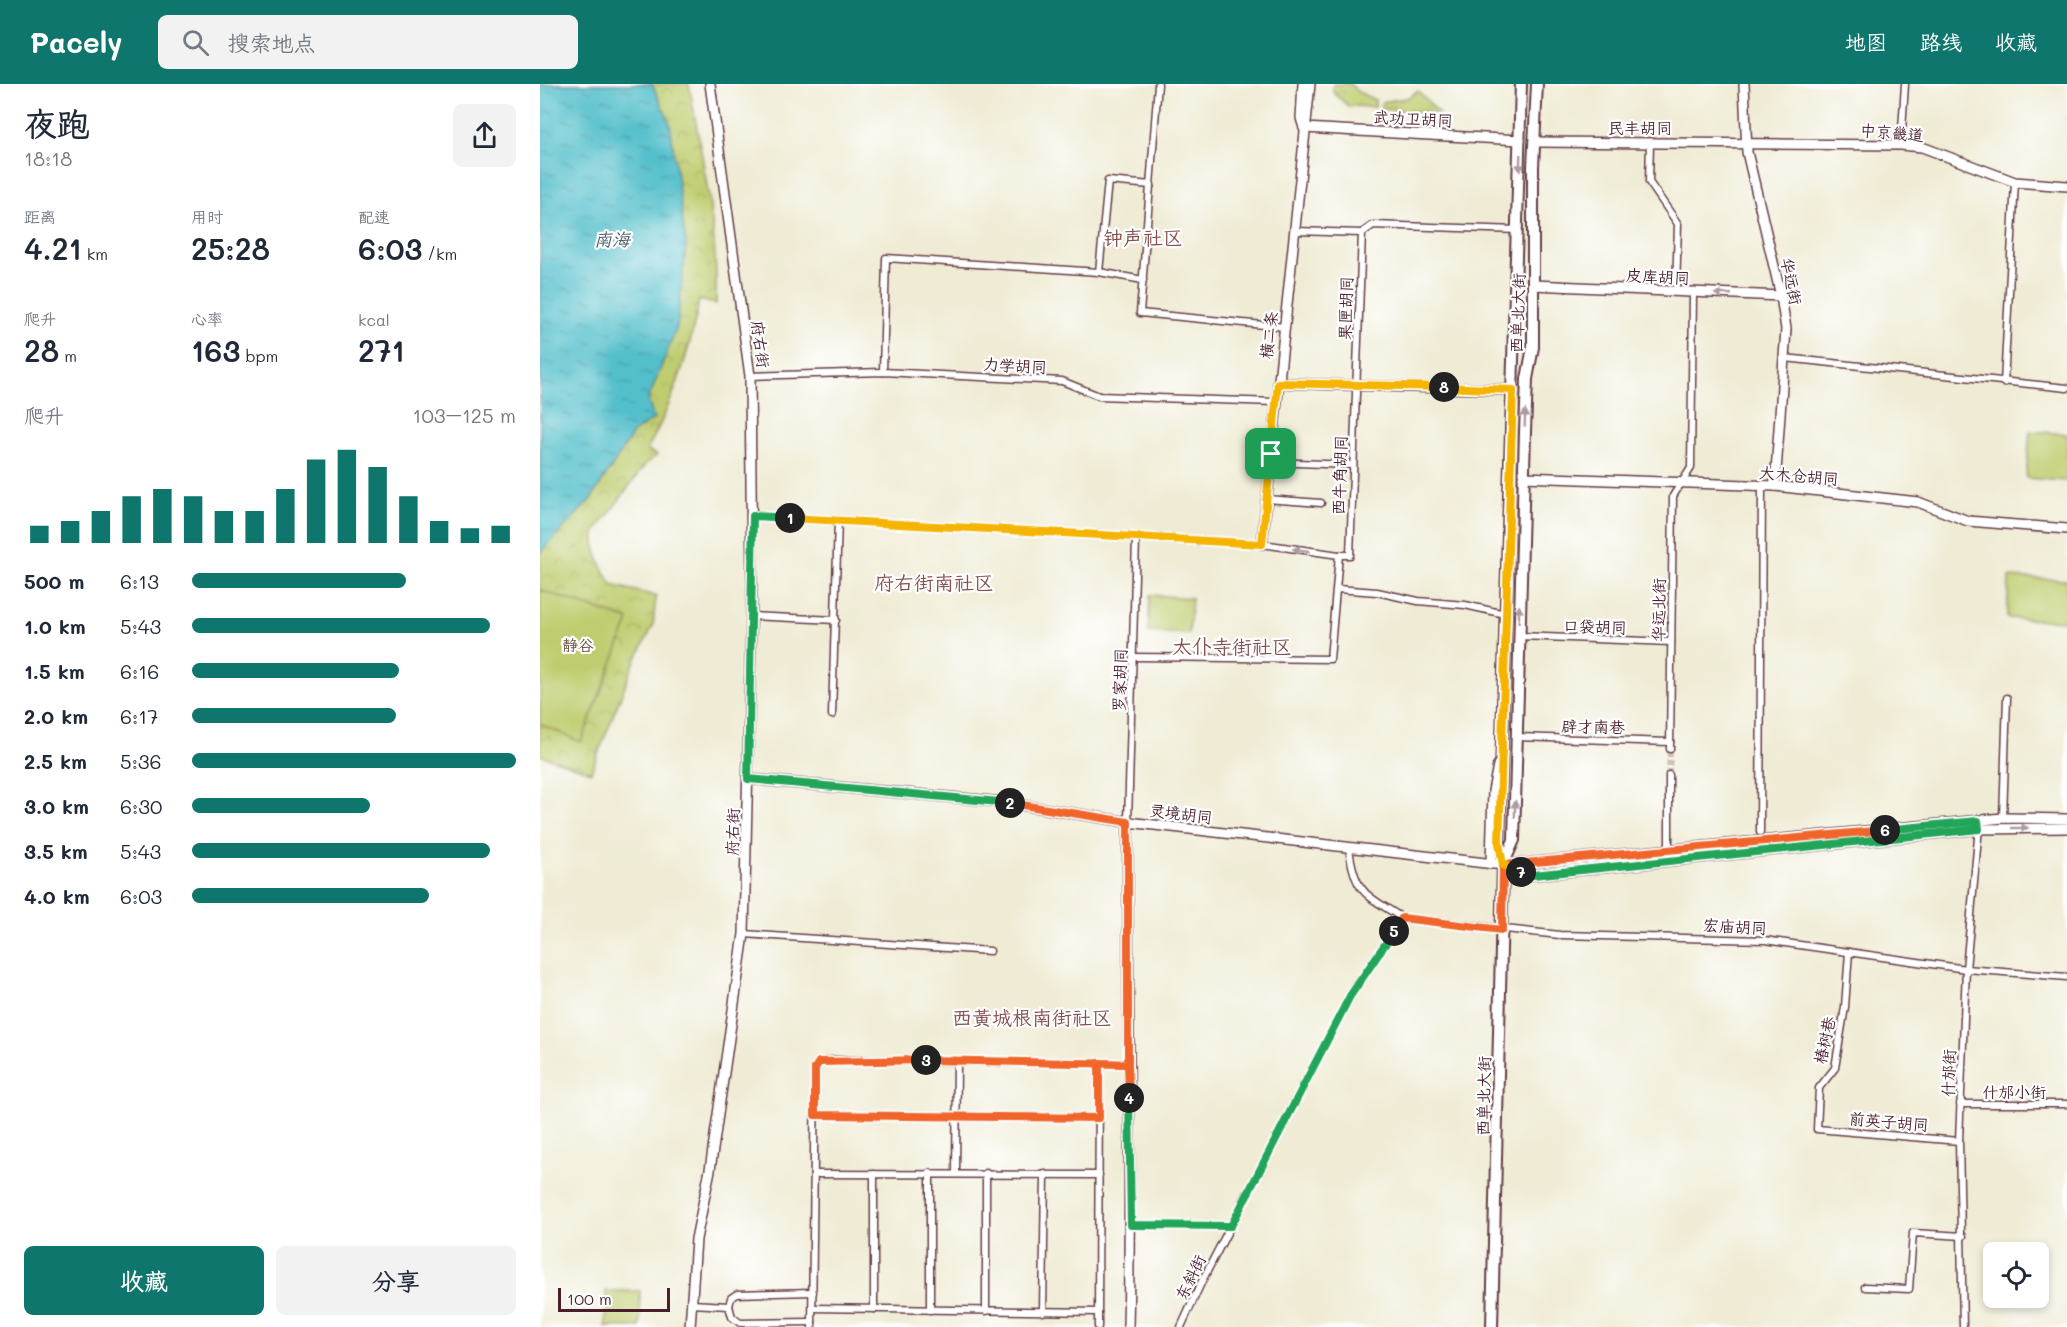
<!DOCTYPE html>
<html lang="zh">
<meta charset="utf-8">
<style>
:root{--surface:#fff;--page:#f2f2f3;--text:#1f2937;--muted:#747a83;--accent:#0f766e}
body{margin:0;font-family:Mali,"LXGW WenKai TC",sans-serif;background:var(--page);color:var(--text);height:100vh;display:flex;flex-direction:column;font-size:22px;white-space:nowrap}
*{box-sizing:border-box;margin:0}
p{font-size:20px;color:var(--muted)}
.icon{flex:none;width:33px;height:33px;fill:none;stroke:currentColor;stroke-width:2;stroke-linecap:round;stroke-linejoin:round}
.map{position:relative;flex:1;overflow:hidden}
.details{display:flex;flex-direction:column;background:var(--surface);width:540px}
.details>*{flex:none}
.fabs{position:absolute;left:1443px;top:1158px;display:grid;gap:12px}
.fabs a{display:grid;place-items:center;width:66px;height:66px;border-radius:9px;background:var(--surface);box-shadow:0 3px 9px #0003;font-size:30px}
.scale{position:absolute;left:18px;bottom:15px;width:112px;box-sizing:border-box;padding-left:6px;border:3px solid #4a1f2b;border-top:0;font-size:16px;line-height:21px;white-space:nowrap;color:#4a1f2b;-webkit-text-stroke:4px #fff;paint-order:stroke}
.pin{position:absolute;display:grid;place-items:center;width:51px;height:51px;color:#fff;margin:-26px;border-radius:12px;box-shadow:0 3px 9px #0006}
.km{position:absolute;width:30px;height:30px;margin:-15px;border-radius:50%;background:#222;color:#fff;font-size:16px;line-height:30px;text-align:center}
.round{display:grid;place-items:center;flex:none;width:63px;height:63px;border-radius:9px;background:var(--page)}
.head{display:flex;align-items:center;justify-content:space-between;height:102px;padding:0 24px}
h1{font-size:33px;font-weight:600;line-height:45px}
.figures{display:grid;grid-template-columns:repeat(3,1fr);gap:9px;height:102px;padding:6px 24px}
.figures div{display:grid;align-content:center}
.figures b{font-size:30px;font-weight:600}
.figures small{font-size:16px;font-weight:400}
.figures p{font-size:16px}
.chart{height:168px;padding:12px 24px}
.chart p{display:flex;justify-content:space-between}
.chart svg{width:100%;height:108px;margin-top:6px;stroke:var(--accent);stroke-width:6}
.action{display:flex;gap:12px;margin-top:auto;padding:12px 24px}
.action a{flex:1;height:69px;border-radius:9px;background:var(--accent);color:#fff;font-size:24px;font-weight:600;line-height:69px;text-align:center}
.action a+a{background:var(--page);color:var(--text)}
ul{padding:0 24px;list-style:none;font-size:20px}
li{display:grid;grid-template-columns:96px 72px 1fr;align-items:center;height:45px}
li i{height:15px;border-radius:8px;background:var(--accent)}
header{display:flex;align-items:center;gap:36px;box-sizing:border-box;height:84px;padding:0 30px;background:var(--accent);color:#fff}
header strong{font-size:28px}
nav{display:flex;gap:33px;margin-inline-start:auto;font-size:21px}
.search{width:420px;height:54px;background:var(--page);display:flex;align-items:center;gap:15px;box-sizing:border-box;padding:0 21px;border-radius:9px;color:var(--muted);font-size:22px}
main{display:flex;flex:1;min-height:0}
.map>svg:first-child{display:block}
.grass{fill:url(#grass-tufts);stroke:#84764d;stroke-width:1.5}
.park{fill:url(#park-crowns);stroke:#84764d;stroke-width:1.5}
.garden{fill:#bfcd6f;stroke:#84764d;stroke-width:1.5}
.water{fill:url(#water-ripples);stroke:#4e6f7b;stroke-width:1.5}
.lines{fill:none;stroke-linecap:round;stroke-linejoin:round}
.street-tunnel{stroke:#cec2b2;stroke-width:6;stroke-dasharray:6 3;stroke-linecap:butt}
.street-casing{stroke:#633e44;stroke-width:9}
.secondary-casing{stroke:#633e44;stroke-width:12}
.primary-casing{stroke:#633e44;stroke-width:14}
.street{stroke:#fff;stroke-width:6}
.secondary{stroke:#fff;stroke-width:9}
.primary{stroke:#fff;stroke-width:10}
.oneway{fill:#ae9aa0}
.split-1-casing{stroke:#fff;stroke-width:12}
.split-2-casing{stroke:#fff;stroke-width:12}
.split-3-casing{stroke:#fff;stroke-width:12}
.split-4-casing{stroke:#fff;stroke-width:12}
.split-5-casing{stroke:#fff;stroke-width:12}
.split-6-casing{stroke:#fff;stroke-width:12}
.split-7-casing{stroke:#fff;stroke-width:12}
.split-8-casing{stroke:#fff;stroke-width:12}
.split-9-casing{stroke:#fff;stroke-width:12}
.split-1{stroke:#f5b400;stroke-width:8}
.split-2{stroke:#22a559;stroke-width:8}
.split-3{stroke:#f0652b;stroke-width:8}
.split-4{stroke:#f0652b;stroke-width:8}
.split-5{stroke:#22a559;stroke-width:8}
.split-6{stroke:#f0652b;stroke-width:8}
.split-7{stroke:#22a559;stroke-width:8}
.split-8{stroke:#f5b400;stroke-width:8}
.split-9{stroke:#f5b400;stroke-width:8}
.labels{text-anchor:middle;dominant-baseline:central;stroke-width:4.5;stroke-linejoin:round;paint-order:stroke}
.street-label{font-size:16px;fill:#4a1f2b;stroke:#fff}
.park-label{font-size:16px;fill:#6d533f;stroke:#fff}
.water-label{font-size:18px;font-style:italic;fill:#4d5f6b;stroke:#fff}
.quarter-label{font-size:20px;fill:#855051;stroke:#fff}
</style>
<header>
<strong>Pacely</strong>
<div class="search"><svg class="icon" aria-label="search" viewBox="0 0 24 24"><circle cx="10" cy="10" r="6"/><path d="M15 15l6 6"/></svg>搜索地点</div>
<nav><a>地图</a><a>路线</a><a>收藏</a></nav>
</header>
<main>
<section class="details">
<div class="head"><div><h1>夜跑</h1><p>18:18</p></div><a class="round"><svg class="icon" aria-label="share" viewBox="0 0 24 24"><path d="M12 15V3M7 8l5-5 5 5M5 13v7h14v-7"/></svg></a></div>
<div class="figures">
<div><p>距离</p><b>4.21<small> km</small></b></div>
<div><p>用时</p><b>25:28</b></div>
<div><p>配速</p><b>6:03<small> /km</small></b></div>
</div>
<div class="figures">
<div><p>爬升</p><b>28<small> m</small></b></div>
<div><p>心率</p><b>163<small> bpm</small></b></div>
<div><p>kcal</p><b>271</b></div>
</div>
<div class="chart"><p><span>爬升</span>103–125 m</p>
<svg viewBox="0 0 160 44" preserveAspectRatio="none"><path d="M5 44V37M15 44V35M25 44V31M35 44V25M45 44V22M55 44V25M65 44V31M75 44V31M85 44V22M95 44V10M105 44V6M115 44V13M125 44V25M135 44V35M145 44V38M155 44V37"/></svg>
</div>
<ul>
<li><b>500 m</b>6:13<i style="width:66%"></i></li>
<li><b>1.0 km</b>5:43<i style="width:92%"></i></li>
<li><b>1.5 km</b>6:16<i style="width:64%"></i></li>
<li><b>2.0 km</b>6:17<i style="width:63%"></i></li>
<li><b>2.5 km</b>5:36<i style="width:100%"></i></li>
<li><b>3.0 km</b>6:30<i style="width:55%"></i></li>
<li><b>3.5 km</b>5:43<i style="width:92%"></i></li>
<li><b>4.0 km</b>6:03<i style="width:73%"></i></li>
</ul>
<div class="action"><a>收藏</a><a>分享</a></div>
</section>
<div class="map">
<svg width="1527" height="1243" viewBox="0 0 1527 1243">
<defs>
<pattern id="grass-tufts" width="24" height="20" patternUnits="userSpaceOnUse" patternTransform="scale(1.5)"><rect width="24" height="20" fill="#bfcd6f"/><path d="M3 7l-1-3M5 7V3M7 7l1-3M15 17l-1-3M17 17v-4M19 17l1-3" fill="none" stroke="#a6b060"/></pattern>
<pattern id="park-crowns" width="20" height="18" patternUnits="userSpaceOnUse" patternTransform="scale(1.5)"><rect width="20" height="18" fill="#bfcd6f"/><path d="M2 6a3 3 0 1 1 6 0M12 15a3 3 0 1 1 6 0" fill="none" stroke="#a6b060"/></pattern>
<pattern id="water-ripples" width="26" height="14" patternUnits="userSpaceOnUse" patternTransform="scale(1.5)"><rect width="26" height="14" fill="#52bfcb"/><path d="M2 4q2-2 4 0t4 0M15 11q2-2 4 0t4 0" fill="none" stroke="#469ba5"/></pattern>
</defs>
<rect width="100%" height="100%" fill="#fff"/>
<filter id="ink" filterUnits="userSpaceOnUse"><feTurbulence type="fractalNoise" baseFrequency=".0167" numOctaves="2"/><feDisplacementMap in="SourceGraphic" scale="12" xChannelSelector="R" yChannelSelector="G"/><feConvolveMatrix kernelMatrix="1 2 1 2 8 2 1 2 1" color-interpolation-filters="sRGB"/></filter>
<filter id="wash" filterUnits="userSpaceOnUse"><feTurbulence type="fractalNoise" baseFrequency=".008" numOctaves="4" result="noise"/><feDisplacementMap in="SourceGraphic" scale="24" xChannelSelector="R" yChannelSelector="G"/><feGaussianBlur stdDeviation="1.35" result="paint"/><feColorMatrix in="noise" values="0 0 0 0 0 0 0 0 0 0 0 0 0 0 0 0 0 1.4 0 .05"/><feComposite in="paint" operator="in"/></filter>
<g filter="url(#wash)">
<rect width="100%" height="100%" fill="#efebd4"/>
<g class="grass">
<polygon points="793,0 810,0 818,8 835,16 835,23 808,22 793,8"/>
<polygon points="878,7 899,29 840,25 842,18 867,14"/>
</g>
<path class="park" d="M 0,0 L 149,0 C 162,73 178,146 176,220 L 159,216 C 150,268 132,320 107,366 L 117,371 L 105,381 L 56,447 C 51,467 63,484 72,501 L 116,512 L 113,542 L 93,581 L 51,688 L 0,671 Z"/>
<g class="garden">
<polygon points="1490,347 1527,350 1527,397 1486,394"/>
<polygon points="1469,493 1527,496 1527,537 1467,534"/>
<polygon points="0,506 89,536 41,658 0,640"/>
<polygon points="610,511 652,514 649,550 608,548"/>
<rect x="66" y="1207" width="34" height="36"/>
</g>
<polygon class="water" points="0,0 112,0 130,39 146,161 137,243 108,316 114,335 94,348 51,415 0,469"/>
</g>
<g filter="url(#ink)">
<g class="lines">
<polyline class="street-tunnel" points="1129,691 1130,665"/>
<defs>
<g id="street">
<polyline points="618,0 600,229 745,243"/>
<polyline points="1110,58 1109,98 1138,140 1136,208"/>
<polyline points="1361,61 1365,0"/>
<polyline points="755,147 822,149 833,141 978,146"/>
<polyline points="559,188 568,97 611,101"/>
<polyline points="1245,274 1527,304"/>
<polyline points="343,288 346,174 559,188 603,196"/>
<polyline points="210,292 343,288 522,297 559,312 735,318"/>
<polyline points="1464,299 1475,98"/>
<polyline points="730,378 811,381"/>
<polyline points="726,415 781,419"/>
<polyline points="213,432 722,460 799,471 790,575 594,573"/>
<polyline points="799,471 810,471 822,149"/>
<polyline points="797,505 837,508 878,517 925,521 965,530"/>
<polyline points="211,532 296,536"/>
<polyline points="979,552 1131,558"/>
<polyline points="292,631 298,436"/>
<polyline points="976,653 1130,658"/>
<polyline points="1130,665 1133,412 1151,384 1153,209"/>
<polyline points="1129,691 1129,767"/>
<polyline points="1463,734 1467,614"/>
<polyline points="588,738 596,455"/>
<polyline points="1220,748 1222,403"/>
<path d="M 809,764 C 815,811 826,810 862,834"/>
<polyline points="204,850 450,867"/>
<polyline points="1309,868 1305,923 1295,984 1279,1004 1277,1045 1419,1057"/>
<polyline points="559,979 588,980"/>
<polyline points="1420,1020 1527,1020"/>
<polyline points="275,1031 559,1034"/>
<polyline points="390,1089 390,1226"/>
<polyline points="416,1089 417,977"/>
<polyline points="274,1090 559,1091"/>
<polyline points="591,1141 691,1142"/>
<polyline points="1325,1203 1369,1205 1373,1149 1423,1152"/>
<polyline points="151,1220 189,1222 192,1233 200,1239 272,1238"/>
<polyline points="189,1222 191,1214 197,1210 273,1208"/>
<polyline points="273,1224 558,1228"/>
<polyline points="334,1225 334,1090"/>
<polyline points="446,1227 446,1089"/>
<polyline points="503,1228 505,1090"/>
<polyline points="272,1243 275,984 279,978 294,976 559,979 558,1243"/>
<polyline points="641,1243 662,1197 810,912 862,834 1020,851 1225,856 1426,885 1527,893"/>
<polyline points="1423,1243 1419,1057 1426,885 1439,743"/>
</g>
<g id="secondary">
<polyline points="763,0 761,34 764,44"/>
<polyline points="1204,0 1207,68 1241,212 1246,245 1235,402"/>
<polyline points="764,44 980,56"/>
<polyline points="995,58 1361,61 1382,63 1475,98 1527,102"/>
<polyline points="993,201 1241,212"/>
<polyline points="738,299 973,306"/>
<polyline points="983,393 1235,402 1378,418 1428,437 1527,445"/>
<polyline points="722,460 770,0"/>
<polyline points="208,695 463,718 588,738 963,781 993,791 1439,745 1527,744"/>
<path d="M 588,738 C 587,906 592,1075 588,1243"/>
<polyline points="951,780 953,707 958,681"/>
<polyline points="966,781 1463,734 1527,735"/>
<polyline points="150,1243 156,1155 170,1086 204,850 212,501 210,292 170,0"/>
</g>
<g id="primary">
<polyline points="963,781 974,756 985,348 987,295 993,263 993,83 997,0"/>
<polyline points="952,1243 963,781 959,759 981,0"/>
</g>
</defs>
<use href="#street" class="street-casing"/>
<use href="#secondary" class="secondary-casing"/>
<use href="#primary" class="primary-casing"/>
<use href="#street" class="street"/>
<use href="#secondary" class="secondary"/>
<use href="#primary" class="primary"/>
</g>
<defs><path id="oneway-solid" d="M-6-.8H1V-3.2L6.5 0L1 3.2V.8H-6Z" transform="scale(1.5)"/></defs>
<g class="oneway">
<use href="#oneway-solid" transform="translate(980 79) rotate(92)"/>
<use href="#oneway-solid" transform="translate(1183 210) rotate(-178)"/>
<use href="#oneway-solid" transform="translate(985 334) rotate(-88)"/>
<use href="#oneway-solid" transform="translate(761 466) rotate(-172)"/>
<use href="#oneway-solid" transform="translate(979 530) rotate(-88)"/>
<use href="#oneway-solid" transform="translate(975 725) rotate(-89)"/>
<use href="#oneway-solid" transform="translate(1480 744)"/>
</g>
</g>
<g class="lines" filter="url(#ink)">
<defs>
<polyline id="split-1" points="250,434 722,460 731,370"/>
<polyline id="split-2" points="250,434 213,432 208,695 470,719"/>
<polyline id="split-3" points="386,976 588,980 588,738 470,719"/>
<polyline id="split-4" points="386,976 279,978 275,984 275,1031 559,1034 559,979 588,980 589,1014"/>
<polyline id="split-5" points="589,1014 591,1141 691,1142 810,912 854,847"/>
<polyline id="split-6" points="854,847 862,834 962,846 963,781 1345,746"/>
<polyline id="split-7" points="981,788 993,791 1439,745 1438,737 1345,746"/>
<polyline id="split-8" points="904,303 973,306 959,759 963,781 981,788"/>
<polyline id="split-9" points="731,370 738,299 904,303"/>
</defs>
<use href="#split-1" class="split-1-casing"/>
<use href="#split-2" class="split-2-casing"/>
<use href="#split-3" class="split-3-casing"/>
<use href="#split-4" class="split-4-casing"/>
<use href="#split-5" class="split-5-casing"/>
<use href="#split-6" class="split-6-casing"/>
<use href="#split-7" class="split-7-casing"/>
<use href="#split-8" class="split-8-casing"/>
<use href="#split-9" class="split-9-casing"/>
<use href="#split-1" class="split-1"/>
<use href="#split-2" class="split-2"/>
<use href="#split-3" class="split-3"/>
<use href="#split-4" class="split-4"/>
<use href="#split-5" class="split-5"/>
<use href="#split-6" class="split-6"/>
<use href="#split-7" class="split-7"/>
<use href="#split-8" class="split-8"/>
<use href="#split-9" class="split-9"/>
</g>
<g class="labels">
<g class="street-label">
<text transform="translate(873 34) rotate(3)">武功卫胡同</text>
<text x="1100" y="43">民丰胡同</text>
<text transform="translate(1352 48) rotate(5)">中京畿道</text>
<text transform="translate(1118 192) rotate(3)">皮库胡同</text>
<text transform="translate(1252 197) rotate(78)">华远街</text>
<text transform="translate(805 224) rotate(-88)">果匣胡同</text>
<text transform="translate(977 229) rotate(-88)">西单北大街</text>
<text transform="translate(728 251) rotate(-83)">横二条</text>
<text transform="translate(221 260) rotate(82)">府右街</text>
<text transform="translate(475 281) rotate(3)">力学胡同</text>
<text transform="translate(799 391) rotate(-88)">西牛角胡同</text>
<text transform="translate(1259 391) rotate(5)">大木仓胡同</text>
<text transform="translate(1118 526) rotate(-89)">华远北街</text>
<text transform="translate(1055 542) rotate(2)">口袋胡同</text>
<text transform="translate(579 596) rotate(-88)">罗家胡同</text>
<text transform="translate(1053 642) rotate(1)">辟才南巷</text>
<text transform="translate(641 729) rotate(7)">灵境胡同</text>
<text transform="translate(192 748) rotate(-89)">府右街</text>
<text transform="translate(1195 842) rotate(3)">宏庙胡同</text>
<text transform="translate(1284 956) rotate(-78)">椿树巷</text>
<text transform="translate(1408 989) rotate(-88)">什邡街</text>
<text x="1474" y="1007">什邡小街</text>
<text transform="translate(943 1012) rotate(-89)">西单北大街</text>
<text transform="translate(1349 1037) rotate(5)">前英子胡同</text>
<text transform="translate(650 1193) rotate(-64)">东斜街</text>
</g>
<g class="park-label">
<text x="38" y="560">静谷</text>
</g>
<g class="water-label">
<text x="72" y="155">南海</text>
</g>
<g class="quarter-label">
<text x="603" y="153">钟声社区</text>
<text x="394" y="498">府右街南社区</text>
<text x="692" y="562">太仆寺街社区</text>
<text x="492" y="933">西黄城根南街社区</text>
</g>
</g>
</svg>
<div class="fabs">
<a><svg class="icon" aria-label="locate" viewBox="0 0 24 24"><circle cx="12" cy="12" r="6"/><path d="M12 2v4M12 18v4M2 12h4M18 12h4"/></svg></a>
</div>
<div class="scale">100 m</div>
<div class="pin" style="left:731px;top:370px;background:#1e9e55"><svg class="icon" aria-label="arrive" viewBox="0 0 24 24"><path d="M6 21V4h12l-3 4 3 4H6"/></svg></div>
<b class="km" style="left:250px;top:434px">1</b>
<b class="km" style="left:470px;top:719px">2</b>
<b class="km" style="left:386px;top:976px">3</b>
<b class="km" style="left:589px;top:1014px">4</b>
<b class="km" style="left:854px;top:847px">5</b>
<b class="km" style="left:1345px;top:746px">6</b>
<b class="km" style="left:981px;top:788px">7</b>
<b class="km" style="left:904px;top:303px">8</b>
</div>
</main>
